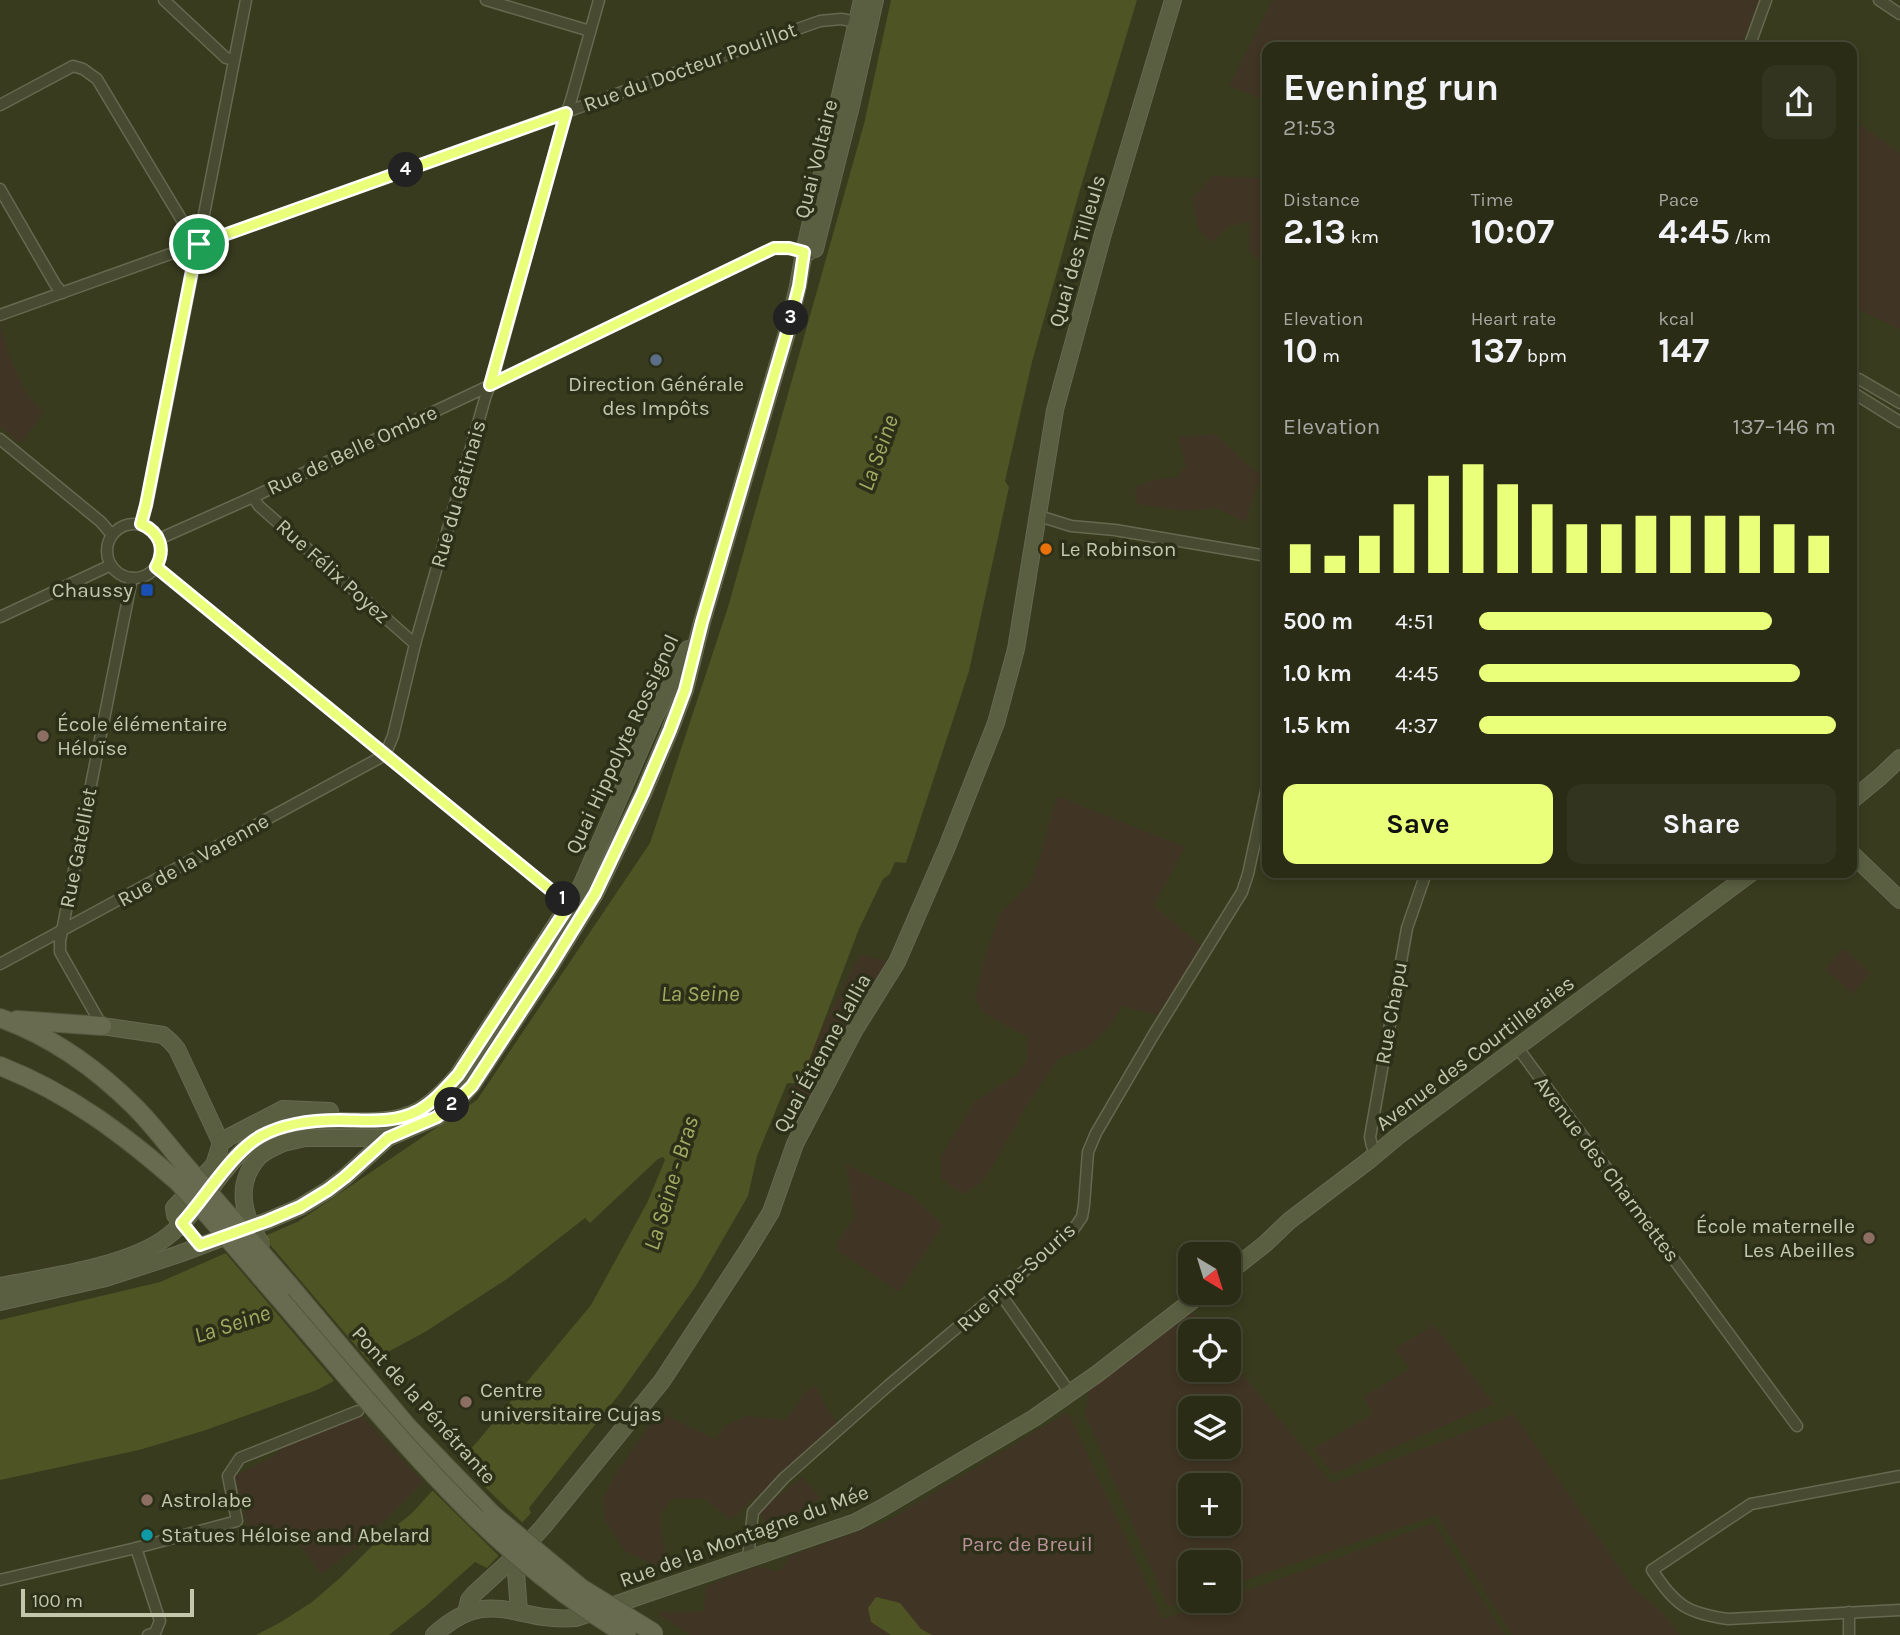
<!DOCTYPE html>
<meta charset="utf-8">
<style>
:root{--surface:#2a2c16;--page:#32341f;--text:#f1f3f6;--muted:#a5a7a1;--line:#464835;--accent:#eaff7a}
body{margin:0;font-family:Karla,sans-serif;background:var(--page);color:var(--text);height:100vh;display:flex;flex-direction:column;font-size:26px;white-space:nowrap}
*{box-sizing:border-box;margin:0}
p{font-size:23px;color:var(--muted)}
.icon{flex:none;width:38px;height:38px;fill:none;stroke:currentColor;stroke-width:2;stroke-linecap:round;stroke-linejoin:round}
.map{position:relative;flex:1;overflow:hidden}
.drawer{position:absolute;left:1262px;top:42px;width:595px;height:836px;display:flex;flex-direction:column;background:var(--surface);border-radius:14px;box-shadow:0 4px 10px #0003,0 0 0 2px var(--line)}
.drawer>*{flex:none}
.needle{width:46px;rotate:142deg}
.fabs{position:absolute;left:1178px;top:1242px;display:grid;gap:14px}
.fabs a{display:grid;place-items:center;width:63px;height:63px;border-radius:14px;background:var(--surface);box-shadow:0 4px 10px #0003,0 0 0 2px var(--line);font-size:35px}
.scale{position:absolute;left:21px;bottom:18px;width:173px;box-sizing:border-box;padding-left:7px;border:4px solid #c3c8ad;border-top:0;font-size:19px;line-height:24px;white-space:nowrap;color:#c3c8ad;-webkit-text-stroke:5px #2d3018;paint-order:stroke}
.pin{position:absolute;display:grid;place-items:center;width:60px;height:60px;color:#fff;margin:-30px;border:4px solid #fff;border-radius:50%;box-shadow:0 2px 7px #0007}
.km{position:absolute;width:35px;height:35px;margin:-18px;border-radius:50%;background:#222;color:#fff;font-size:19px;line-height:35px;text-align:center}
.round{display:grid;place-items:center;flex:none;width:74px;height:74px;border-radius:14px;background:var(--page)}
.head{display:flex;align-items:center;justify-content:space-between;height:119px;padding:0 21px}
h1{font-size:38px;font-weight:700;line-height:52px}
.metrics{display:grid;grid-template-columns:repeat(3,1fr);gap:10px;height:119px;padding:7px 21px}
.metrics div{display:grid;align-content:center}
.metrics b{font-size:35px;font-weight:700}
.metrics small{font-size:19px;font-weight:400}
.metrics p{font-size:19px}
.chart{height:196px;padding:14px 21px}
.chart p{display:flex;justify-content:space-between}
.chart svg{width:100%;height:126px;margin-top:7px;stroke:var(--accent);stroke-width:6}
.action{display:flex;gap:14px;margin-top:auto;padding:14px 21px}
.action a{flex:1;height:80px;border-radius:14px;background:var(--accent);color:#111;font-size:28px;font-weight:700;line-height:80px;text-align:center}
.action a+a{background:var(--page);color:var(--text)}
ul{padding:0 21px;list-style:none;font-size:23px}
li{display:grid;grid-template-columns:112px 84px 1fr;align-items:center;height:52px}
li i{height:18px;border-radius:9px;background:var(--accent)}
.map>svg:first-child{display:block}
.green{fill:#403524;fill-rule:evenodd}
.water{fill:#4f5424}
.pier{fill:#383b1e}
.lines{fill:none;stroke-linecap:round;stroke-linejoin:round}
.street-casing{stroke:#666950;stroke-width:13}
.secondary-casing{stroke:#666950;stroke-width:18}
.primary-casing{stroke:#54583f;stroke-width:20}
.street{stroke:#484b32;stroke-width:10}
.secondary{stroke:#595f40;stroke-width:16}
.primary{stroke:#686b50;stroke-width:18}
.secondary-bridge-casing{stroke:#666950;stroke-width:18;stroke-linecap:butt}
.primary-bridge-casing{stroke:#54583f;stroke-width:20;stroke-linecap:butt}
.secondary-bridge{stroke:#595f40;stroke-width:16}
.primary-bridge{stroke:#686b50;stroke-width:18}
.route-casing{stroke:#fff;stroke-width:14}
.route{stroke:#eaff7a;stroke-width:9}
.service-dot{fill:#5c6f8a;stroke:#2d3018;stroke-width:2.5}
.food-dot{fill:#e8710a;stroke:#2d3018;stroke-width:2.5}
.transit-dot{fill:#1a4fb4;stroke:#2d3018;stroke-width:2.5}
.education-dot{fill:#8d6e63;stroke:#2d3018;stroke-width:2.5}
.culture-dot{fill:#0f9aa8;stroke:#2d3018;stroke-width:2.5}
.labels{text-anchor:middle;dominant-baseline:central;stroke-width:7;stroke-linejoin:round;paint-order:stroke}
.street-label{font-size:21px;fill:#c3c8ad;stroke:#2d3018}
.poi-label{font-size:21px;fill:#c3c8ad;stroke:#2d3018;text-anchor:start}
.park-label{font-size:21px;fill:#b9919a;stroke:#2d3018}
.water-label{font-size:23px;font-style:italic;fill:#a3ab62;stroke:#2d3018}
</style>
<div class="map">
<svg width="1900" height="1635" viewBox="0 0 1900 1635">
<rect width="100%" height="100%" fill="#383b1e"/>
<g class="green">
<polygon points="1272,0 1759,0 1748,30 1738,47 1267,47 1267,101 1229,86"/>
<polygon points="1852,119 1900,153 1900,329 1852,307"/>
<polygon points="1212,176 1267,178 1267,268 1249,251 1250,222 1229,226 1212,242 1199,231 1192,199"/>
<path d="M 0,325 C 11,356 18,391 44,412 L 21,444 L 0,426 Z"/>
<path d="M 1215,434 L 1248,465 L 1264,477 L 1256,488 L 1246,522 L 1214,507 C 1188,515 1162,508 1137,504 L 1135,487 L 1153,480 L 1177,477 L 1186,466 L 1178,437 Z"/>
<polygon points="1057,796 1185,847 1154,906 1205,949 1156,1015 1122,1006 1111,1025 1087,1048 1058,1059 1027,1105 996,1160 981,1183 963,1194 941,1179 941,1156 975,1101 1018,1074 1027,1060 1028,1037 984,1013 975,999 986,953 1001,912 1030,884 1041,854"/>
<polygon points="1843,948 1871,973 1852,994 1825,969"/>
<polygon points="860,954 888,961 799,1128 785,1101"/>
<polygon points="846,1165 911,1195 943,1225 899,1292 837,1250 837,1243 855,1217"/>
<path d="M 1188,1308 L 1207,1332 L 1190,1332 L 1190,1370 L 1228,1370 L 1229,1358 L 1332,1483 L 1514,1414 L 1633,1588 L 1662,1612 L 1680,1635 L 1512,1635 L 1437,1515 L 1229,1586 L 1228,1563 L 1190,1563 L 1190,1600 L 1168,1607 L 1085,1414 L 1090,1388 ZM 1190,1409 L 1228,1409 L 1228,1447 L 1190,1447 ZM 1190,1486 L 1228,1486 L 1228,1524 L 1190,1524 Z"/>
<polygon points="1434,1325 1494,1404 1333,1474 1313,1449 1373,1414 1363,1397 1410,1369 1395,1349"/>
<polygon points="814,1385 838,1425 730,1520 705,1499 673,1498 661,1513 660,1527 667,1561 659,1567 625,1551 605,1520 603,1498 617,1472 659,1412 715,1439 725,1426 746,1416 786,1420 804,1394"/>
<polygon points="1068,1412 1163,1619 1217,1601 1228,1601 1229,1597 1434,1523 1505,1635 691,1635 656,1613 704,1611 706,1586 756,1567 780,1571 790,1556 889,1520"/>
<path d="M 361,1415 L 423,1482 L 364,1541 L 322,1574 C 307,1555 292,1526 265,1526 C 260,1526 254,1528 249,1529 L 235,1476 L 277,1454 L 283,1446 Z"/>
<polygon points="802,1477 820,1498 777,1534 759,1512"/>
</g>
<g class="water">
<polygon points="891,0 1137,0 1079,193 1032,362 1005,481 1009,487 969,671 906,863 895,862 890,874 883,879 859,929 800,1084 787,1083 757,1156 748,1196 696,1286 621,1392 529,1508 531,1513 518,1527 512,1541 487,1568 475,1562 427,1605 389,1635 256,1635 281,1622 312,1602 341,1577 374,1544 412,1513 477,1442 591,1305 647,1203 665,1160 663,1157 658,1159 590,1223 585,1218 507,1279 425,1332 317,1390 203,1431 139,1450 0,1480 0,1320 160,1282 299,1221 477,1100 650,843 728,607 864,124"/>
<polygon points="876,1597 900,1603 921,1629 932,1635 891,1635 871,1622 868,1608"/>
</g>
<g class="pier">
<polygon points="261,1234 372,1365 336,1383 223,1250"/>
<polygon points="458,1458 491,1493 525,1525 521,1529 515,1543 501,1558 430,1488"/>
</g>
<g class="lines">
<defs>
<g id="street">
<polyline points="164,0 226,58 234,60"/>
<polyline points="486,0 590,31"/>
<polyline points="1879,0 1900,14"/>
<polyline points="1749,47 1766,0"/>
<polyline points="0,105 73,66 83,69 97,79 192,237 199,244"/>
<polyline points="0,189 55,284 62,293"/>
<polyline points="0,315 820,21 841,19 863,23"/>
<polyline points="1900,403 1859,379 1852,382 1852,392 1900,422"/>
<polyline points="0,439 101,522 112,535"/>
<polyline points="253,497 259,506 415,644"/>
<polyline points="1039,516 1071,526 1115,530 1267,556"/>
<circle cx="134" cy="551" r="27"/>
<polyline points="141,524 147,505 246,0"/>
<polyline points="159,539 253,497 478,391 773,249 789,249 810,254"/>
<polyline points="156,567 572,907"/>
<polyline points="0,617 111,565"/>
<polyline points="385,755 393,736 415,644 486,395 494,375 561,129 571,100 599,0"/>
<polyline points="0,964 385,755"/>
<polyline points="102,1026 60,952 60,941 132,578"/>
<polyline points="1517,1047 1797,1426"/>
<polyline points="1377,1153 1372,1146 1370,1137 1407,928 1426,873"/>
<polyline points="182,1223 200,1245"/>
<polyline points="1000,1293 1070,1393"/>
<path d="M 1900,1476 L 1751,1504 L 1652,1570 C 1676,1605 1685,1613 1728,1619 L 1900,1610"/>
<polyline points="136,1548 160,1621 155,1633 148,1635"/>
<polyline points="748,1558 753,1512 784,1478 889,1385 1073,1230 1082,1217 1084,1205 1088,1152 1096,1133 1154,1034 1242,892 1248,874 1267,786"/>
<polyline points="0,1580 136,1548 237,1521 228,1476 240,1458 358,1411"/>
<polyline points="1849,1635 1849,1612"/>
</g>
<g id="secondary">
<polyline points="815,249 851,106 875,0"/>
<polyline points="1852,800 1880,777 1900,758"/>
<polyline points="1852,854 1900,900"/>
<polyline points="102,1026 163,1035 171,1042 177,1049 221,1143"/>
<polyline points="283,1143 305,1138 388,1138"/>
<polyline points="182,1223 175,1215 174,1208 214,1165 221,1143 229,1137 283,1109 330,1111"/>
<polyline points="1228,1273 1265,1244 1289,1221 1368,1161 1398,1136 1751,873"/>
<path d="M 0,1286 C 47,1277 130,1266 168,1236 C 210,1204 224,1151 276,1129 C 322,1110 374,1133 418,1111 C 434,1102 446,1089 458,1075 L 581,886 L 653,720 L 688,649"/>
<polyline points="0,1302 106,1278 179,1254 267,1221 300,1207 328,1190 345,1177 388,1138 437,1117 461,1097 472,1085 548,970 595,894 643,794 670,730 685,690 702,622 788,329 798,286 804,252 862,0"/>
<polyline points="519,1612 516,1572 521,1551"/>
<polyline points="466,1613 469,1600 474,1594 521,1551 543,1527 662,1381 749,1248 771,1212 795,1144 854,1031 897,962 947,847 996,723 1016,649 1055,410 1103,234 1173,0"/>
<path d="M 434,1635 C 490,1584 514,1623 576,1618 L 856,1522 L 882,1508 L 1034,1418 L 1097,1374 L 1202,1293"/>
</g>
<g id="primary">
<path d="M 0,1018 C 51,1036 97,1069 135,1107 C 155,1127 172,1151 191,1172"/>
<polyline points="17,1020 102,1026"/>
<path d="M 0,1066 C 69,1093 123,1134 178,1182"/>
<polyline points="289,1285 407,1426 492,1514"/>
</g>
</defs>
<use href="#street" class="street-casing"/>
<use href="#secondary" class="secondary-casing"/>
<use href="#primary" class="primary-casing"/>
<use href="#street" class="street"/>
<use href="#secondary" class="secondary"/>
<use href="#primary" class="primary"/>
<defs>
<path id="secondary-bridge" d="M 262,1245 C 244,1218 233,1185 259,1157 C 264,1151 275,1147 283,1143"/>
<g id="primary-bridge">
<polyline points="191,1172 289,1285"/>
<path d="M 178,1182 L 207,1214 C 254,1268 300,1322 346,1376 C 429,1473 515,1570 627,1635"/>
<polyline points="492,1514 581,1588 654,1633"/>
</g>
</defs>
<use href="#secondary-bridge" class="secondary-bridge-casing"/>
<use href="#primary-bridge" class="primary-bridge-casing"/>
<use href="#secondary-bridge" class="secondary-bridge"/>
<use href="#primary-bridge" class="primary-bridge"/>
</g>
<g class="lines">
<defs>
<path id="route" d="M 566,113 L 490,385 L 774,248 L 789,248 L 804,252 L 799,286 L 788,329 L 702,622 L 685,690 L 670,730 L 643,793 L 595,894 L 548,970 L 472,1086 L 461,1097 L 437,1117 L 388,1138 L 345,1177 L 328,1190 L 300,1207 L 267,1221 L 200,1245 L 182,1223 C 205,1198 232,1152 261,1136 C 285,1123 312,1120 339,1120 C 366,1120 393,1124 418,1111 C 434,1102 446,1088 458,1075 L 569,905 L 156,567 C 166,549 160,532 141,524 L 146,505 L 195,255 L 199,244 Z"/>
</defs>
<use href="#route" class="route-casing"/>
<use href="#route" class="route"/>
</g>
<circle class="service-dot" cx="656" cy="360" r="7"/>
<circle class="food-dot" cx="1046" cy="549" r="7"/>
<rect class="transit-dot" x="140" y="583" width="14" height="14" rx="3.5"/>
<g class="education-dot">
<circle cx="43" cy="736" r="7"/>
<circle cx="1869" cy="1238" r="7"/>
<circle cx="466" cy="1402" r="7"/>
<circle cx="147" cy="1500" r="7"/>
</g>
<circle class="culture-dot" cx="147" cy="1535" r="7"/>
<g class="labels">
<g class="street-label">
<text transform="translate(690 67) rotate(-20)">Rue du Docteur Pouillot</text>
<text transform="translate(816 159) rotate(-76)">Quai Voltaire</text>
<text transform="translate(1077 251) rotate(-74)">Quai des Tilleuls</text>
<text transform="translate(352 450) rotate(-25)">Rue de Belle Ombre</text>
<text transform="translate(458 494) rotate(-74)">Rue du Gâtinais</text>
<text transform="translate(333 571) rotate(42)">Rue Félix Poyez</text>
<text transform="translate(622 744) rotate(-65)">Quai Hippolyte Rossignol</text>
<text transform="translate(78 848) rotate(-79)">Rue Gatelliet</text>
<text transform="translate(193 860) rotate(-29)">Rue de la Varenne</text>
<text transform="translate(1391 1013) rotate(-80)">Rue Chapu</text>
<text transform="translate(822 1053) rotate(-61)">Quai Étienne Lallia</text>
<text transform="translate(1475 1053) rotate(-37)">Avenue des Courtilleraies</text>
<text transform="translate(1607 1169) rotate(53)">Avenue des Charmettes</text>
<text transform="translate(1016 1277) rotate(-42)">Rue Pipe-Souris</text>
<text transform="translate(424 1405) rotate(48)">Pont de la Pénétrante</text>
<text transform="translate(744 1536) rotate(-20)">Rue de la Montagne du Mée</text>
</g>
<g class="poi-label">
<text x="656" y="384" text-anchor="middle">Direction Générale<tspan x="656" dy="24">des Impôts</tspan></text>
<text x="1060" y="549">Le Robinson</text>
<text x="133" y="590" text-anchor="end">Chaussy</text>
<text x="57" y="724">École élémentaire<tspan x="57" dy="24">Héloïse</tspan></text>
<text x="1855" y="1226" text-anchor="end">École maternelle<tspan x="1855" dy="24">Les Abeilles</tspan></text>
<text x="480" y="1390">Centre<tspan x="480" dy="24">universitaire Cujas</tspan></text>
<text x="161" y="1500">Astrolabe</text>
<text x="161" y="1535">Statues Héloise and Abelard</text>
</g>
<g class="park-label">
<text x="1027" y="1544">Parc de Breuil</text>
</g>
<g class="water-label">
<text transform="translate(878 453) rotate(-70)">La Seine</text>
<text x="700" y="993">La Seine</text>
<text transform="translate(671 1183) rotate(-73)">La Seine - Bras</text>
<text transform="translate(232 1324) rotate(-18)">La Seine</text>
</g>
</g>
</svg>
<div class="fabs">
<a><svg class="needle" viewBox="-14 -14 28 28"><path d="M0-13l5 13h-10z" fill="#e53935"/><path d="M0 13l5-13h-10z" fill="#a5a7a1"/></svg></a>
<a><svg class="icon" aria-label="locate" viewBox="0 0 24 24"><circle cx="12" cy="12" r="6"/><path d="M12 2v4M12 18v4M2 12h4M18 12h4"/></svg></a>
<a><svg class="icon" aria-label="layers" viewBox="0 0 24 24"><path d="M12 4l9 5-9 5-9-5zM3 14l9 5 9-5"/></svg></a>
<a>+</a>
<a>−</a>
</div>
<div class="scale">100 m</div>
<div class="pin" style="left:199px;top:244px;background:#1e9e55"><svg class="icon" aria-label="arrive" viewBox="0 0 24 24"><path d="M6 21V4h12l-3 4 3 4H6"/></svg></div>
<b class="km" style="left:563px;top:899px">1</b>
<b class="km" style="left:452px;top:1105px">2</b>
<b class="km" style="left:791px;top:318px">3</b>
<b class="km" style="left:406px;top:170px">4</b>
<section class="drawer">
<div class="head"><div><h1>Evening run</h1><p>21:53</p></div><a class="round"><svg class="icon" aria-label="share" viewBox="0 0 24 24"><path d="M12 15V3M7 8l5-5 5 5M5 13v7h14v-7"/></svg></a></div>
<div class="metrics">
<div><p>Distance</p><b>2.13<small> km</small></b></div>
<div><p>Time</p><b>10:07</b></div>
<div><p>Pace</p><b>4:45<small> /km</small></b></div>
</div>
<div class="metrics">
<div><p>Elevation</p><b>10<small> m</small></b></div>
<div><p>Heart rate</p><b>137<small> bpm</small></b></div>
<div><p>kcal</p><b>147</b></div>
</div>
<div class="chart"><p><span>Elevation</span>137–146 m</p>
<svg viewBox="0 0 160 44" preserveAspectRatio="none"><path d="M5 44V34M15 44V38M25 44V31M35 44V20M45 44V10M55 44V6M65 44V13M75 44V20M85 44V27M95 44V27M105 44V24M115 44V24M125 44V24M135 44V24M145 44V27M155 44V31"/></svg>
</div>
<ul>
<li><b>500 m</b>4:51<i style="width:82%"></i></li>
<li><b>1.0 km</b>4:45<i style="width:90%"></i></li>
<li><b>1.5 km</b>4:37<i style="width:100%"></i></li>
</ul>
<div class="action"><a>Save</a><a>Share</a></div>
</section>
</div>
